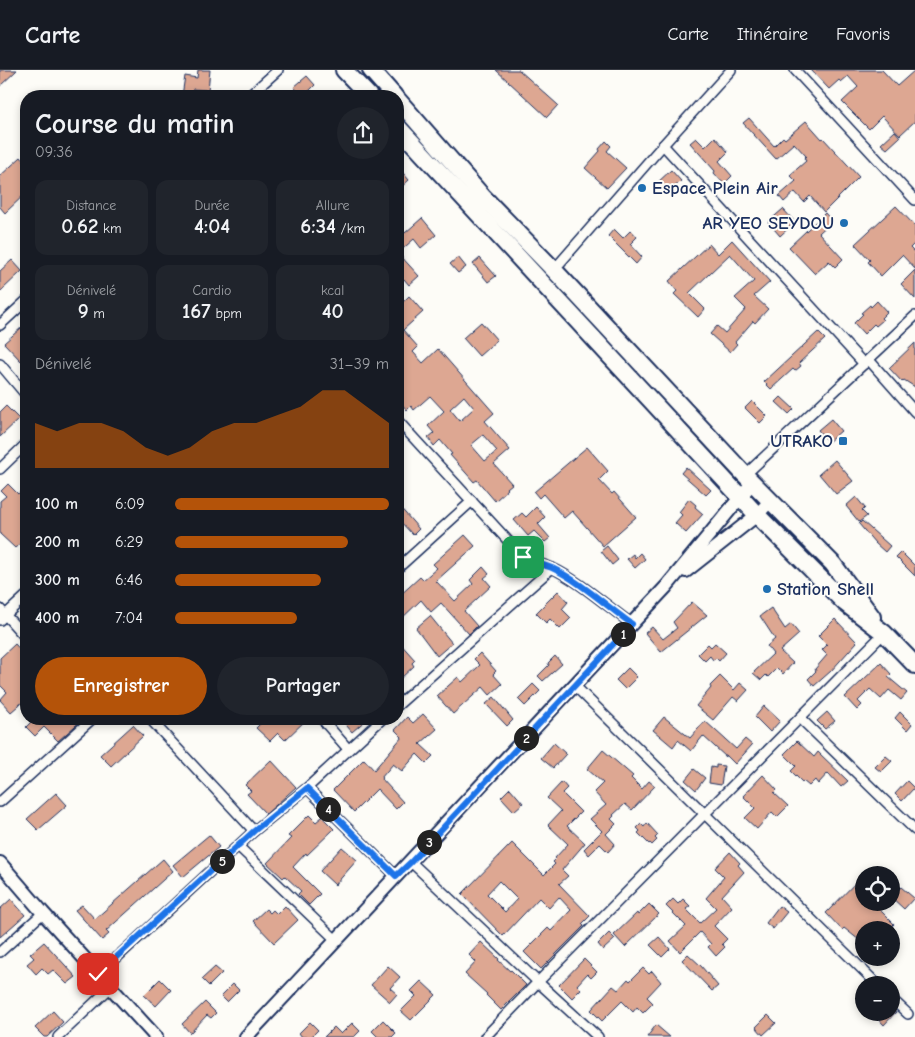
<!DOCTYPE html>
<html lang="fr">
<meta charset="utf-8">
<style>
:root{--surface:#171b24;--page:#20242c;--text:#f1f3f6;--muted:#9ea1a6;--line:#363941;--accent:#b45309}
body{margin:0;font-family:"Comic Neue",sans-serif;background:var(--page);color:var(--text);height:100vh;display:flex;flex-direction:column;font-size:19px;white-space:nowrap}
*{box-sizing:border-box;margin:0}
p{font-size:16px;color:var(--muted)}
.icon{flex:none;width:28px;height:28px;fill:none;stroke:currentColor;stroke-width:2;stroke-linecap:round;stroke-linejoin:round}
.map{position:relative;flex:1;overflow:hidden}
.drawer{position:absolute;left:20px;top:20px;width:384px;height:635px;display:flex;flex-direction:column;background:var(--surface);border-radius:20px;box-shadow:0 2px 8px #0003}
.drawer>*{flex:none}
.controls{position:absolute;left:855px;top:796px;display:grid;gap:10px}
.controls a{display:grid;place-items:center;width:45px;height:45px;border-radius:50%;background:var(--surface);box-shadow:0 2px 8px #0003;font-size:25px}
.pin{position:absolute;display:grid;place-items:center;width:42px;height:42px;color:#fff;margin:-21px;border-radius:10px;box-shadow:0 2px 8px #0006}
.km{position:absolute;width:25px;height:25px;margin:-12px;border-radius:50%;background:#222;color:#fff;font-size:14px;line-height:25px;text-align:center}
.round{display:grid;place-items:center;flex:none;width:52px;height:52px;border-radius:26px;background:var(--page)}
.summary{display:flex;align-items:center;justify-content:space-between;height:85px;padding:0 15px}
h1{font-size:28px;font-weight:600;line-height:38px}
.stats{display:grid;grid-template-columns:repeat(3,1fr);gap:8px;height:85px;padding:5px 15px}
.stats div{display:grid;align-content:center;border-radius:12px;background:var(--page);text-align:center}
.stats b{font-size:21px;font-weight:600}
.stats small{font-size:14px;font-weight:400}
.stats p{font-size:14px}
.chart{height:140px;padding:10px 15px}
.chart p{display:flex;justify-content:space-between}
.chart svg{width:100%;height:90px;margin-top:5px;fill:var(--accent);opacity:.7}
.primary-button{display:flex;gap:10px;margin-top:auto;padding:10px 15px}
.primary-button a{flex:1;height:58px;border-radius:30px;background:var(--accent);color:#fff;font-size:20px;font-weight:600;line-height:58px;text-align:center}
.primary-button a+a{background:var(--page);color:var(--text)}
ul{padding:0 15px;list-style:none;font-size:16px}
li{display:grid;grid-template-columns:80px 60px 1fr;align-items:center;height:38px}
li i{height:12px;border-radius:6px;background:var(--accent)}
header{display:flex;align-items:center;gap:30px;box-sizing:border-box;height:70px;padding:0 25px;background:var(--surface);border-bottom:1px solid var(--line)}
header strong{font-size:24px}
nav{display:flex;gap:28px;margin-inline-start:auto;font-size:18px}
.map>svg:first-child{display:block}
.building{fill:#dda792;stroke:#1b2f5e;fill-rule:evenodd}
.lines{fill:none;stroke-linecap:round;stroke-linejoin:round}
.street-casing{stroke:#1b2f5e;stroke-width:12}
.secondary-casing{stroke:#1b2f5e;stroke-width:16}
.highway-casing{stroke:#1b2f5e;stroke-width:20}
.street{stroke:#fdfcf7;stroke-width:9}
.secondary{stroke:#fdfcf7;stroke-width:12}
.highway{stroke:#fdfcf7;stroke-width:16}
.route-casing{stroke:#fff;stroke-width:10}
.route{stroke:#1a73e8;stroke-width:6}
.poi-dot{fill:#1f6fb2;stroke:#fdfcf7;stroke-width:2}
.labels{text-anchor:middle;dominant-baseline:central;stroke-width:4;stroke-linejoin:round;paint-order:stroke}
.poi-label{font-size:18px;font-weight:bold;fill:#1b2f5e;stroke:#fdfcf7;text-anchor:start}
</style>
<header>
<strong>Carte</strong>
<nav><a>Carte</a><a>Itinéraire</a><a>Favoris</a></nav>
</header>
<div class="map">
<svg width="915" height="967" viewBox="0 0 915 967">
<rect width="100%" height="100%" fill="#fdfcf7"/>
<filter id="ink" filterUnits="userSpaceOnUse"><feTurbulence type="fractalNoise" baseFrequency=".02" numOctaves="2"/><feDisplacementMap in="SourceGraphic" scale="10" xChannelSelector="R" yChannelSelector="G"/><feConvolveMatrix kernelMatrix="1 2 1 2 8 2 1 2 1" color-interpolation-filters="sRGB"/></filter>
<g filter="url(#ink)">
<g class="building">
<polygon points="0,0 17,0 0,16"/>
<polygon points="198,0 210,0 208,20 193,19 192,26 182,26 185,6 197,8"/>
<polygon points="496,0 519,0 558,35 547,47"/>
<polygon points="811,0 882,0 897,16 915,0 915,51 900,65 882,46 869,59 842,32 858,17 848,6 841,12 839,10 829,19"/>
<polygon points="307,6 315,15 309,21 314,26 302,26 294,17"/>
<polygon points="749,48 774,76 783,67 785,69 806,51 822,69 823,68 859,107 824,142 810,126 804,132 795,122 784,132 779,126 796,111 790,105 806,91 804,88 806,86 794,73 776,89 743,53"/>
<polygon points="895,61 900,67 887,79 881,74"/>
<polygon points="715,67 728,82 719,91 732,106 724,114 714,103 715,101 690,73 696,68 705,77"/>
<polygon points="606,71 611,76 607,81 626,98 607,118 585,98 600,81 599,79"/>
<polygon points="21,87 26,93 26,123 5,143 0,137 0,106"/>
<polygon points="398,97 409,110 398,120"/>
<polygon points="671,100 681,111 667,124 657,113"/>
<polygon points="896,136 915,156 915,173 910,178 915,183 915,199 902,185 881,206 868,192 870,190 855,174"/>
<polygon points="783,139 795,152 780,166 768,152"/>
<polygon points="825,143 832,151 819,163 843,189 835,197 829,191 815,204 789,177"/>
<polygon points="422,148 436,165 421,178 414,169 398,183 419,206 409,215 404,209 398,214 398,155 405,163"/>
<polygon points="614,159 623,168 631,160 637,167 630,174 642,187 636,194 608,166"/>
<polygon points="732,170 770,212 754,226 768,239 755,253 753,251 735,272 737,274 730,282 710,264 717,256 725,263 746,239 735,228 754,211 730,184 689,223 705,239 698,247 674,224 677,221 669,211 709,174 718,184"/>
<polygon points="458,187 466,197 458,203 450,194"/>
<polygon points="480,188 496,206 488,212 473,194"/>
<polygon points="12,190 22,201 0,222 0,201"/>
<polygon points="915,200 915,229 901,214"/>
<path d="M 409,226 L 423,242 L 403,260 L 418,277 L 413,282 L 423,293 L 438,279 L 494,343 L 485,351 L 510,380 L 494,394 L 512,414 L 507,418 L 508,419 L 495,431 L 477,410 L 474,412 L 450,385 L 452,384 L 440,370 L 434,376 L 428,368 L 434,363 L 428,356 L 444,341 L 430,326 L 414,340 L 411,336 L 407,340 L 398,330 L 398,237 ZM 464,326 L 474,338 L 460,351 L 450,339 ZM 483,365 L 497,381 L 485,391 L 471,375 Z"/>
<polygon points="877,231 887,242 881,248 883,250 876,256 874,254 864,264 854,253 863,244 861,243 870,235 871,237"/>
<polygon points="481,252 497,270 479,286 463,268"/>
<polygon points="21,258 26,264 26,286 21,291 4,273"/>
<polygon points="818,262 825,269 799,293 801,296 795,301 793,299 771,319 764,312"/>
<polygon points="915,273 915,317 904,310 902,312 889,298"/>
<polygon points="781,327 794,339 789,344 776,332"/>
<polygon points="752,331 767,346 760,353 745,338"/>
<polygon points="6,336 19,349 0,367 0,342"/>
<polygon points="831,349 841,361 828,372 818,360"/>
<polygon points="587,377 608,401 599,410 612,424 614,422 636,447 603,476 572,441 564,448 543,424 539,428 534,422"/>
<polygon points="835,390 853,411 836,424 819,404"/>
<polygon points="686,397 711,420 706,425 681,403"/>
<polygon points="8,414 18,424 26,416 26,477 22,472 15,478 0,464 0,431 6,426 1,421"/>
<polygon points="856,427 865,438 862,441 867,446 859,452 846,436"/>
<polygon points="689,429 696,435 695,437 703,444 686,463 675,453 682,445 679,442"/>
<polygon points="398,435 419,459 413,465 398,449"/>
<polygon points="536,437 545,447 538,454 550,468 545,472 534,461 528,466 514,450 522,443 526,447"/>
<polygon points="862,451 890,476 885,482 875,473 859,454"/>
<polygon points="465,465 475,476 436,511 455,531 473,514 470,510 483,497 489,504 484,508 491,516 464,541 477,556 469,564 441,533 431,542 421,530 398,552 398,527 420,507 423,510 437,498 433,494"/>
<polygon points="607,476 618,490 612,495 601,481"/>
<polygon points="901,482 915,496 915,506 896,487"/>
<polygon points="640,483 645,489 635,498 627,489 633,484 635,488"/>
<polygon points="558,521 568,532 562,539 571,548 560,559 550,549 546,553 536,543"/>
<polygon points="692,532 707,545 661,582 645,563 652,557 663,569 677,558 673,552"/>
<polygon points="771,538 785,559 791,554 799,564 780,581 793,593 783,604 777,598 768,607 766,605 761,610 753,603 773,584 767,576 775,569 760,546"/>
<polygon points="430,546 452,573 437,586 416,558"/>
<polygon points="835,549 857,572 831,601 814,616 808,609 816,601 815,599 827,585 822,580 827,575 818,566"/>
<polygon points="398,571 415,590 412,593 414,596 401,608 398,603"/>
<polygon points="715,573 726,583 719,591 716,588 713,590 710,586 705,591 698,584 708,574 711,577"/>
<polygon points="15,574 26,586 26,629 11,642 0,630 7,622 0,615 0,588"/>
<polygon points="480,583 496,601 493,604 502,614 490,625 483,617 453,644 437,626 458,607 462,612 480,595 474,589"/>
<polygon points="555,586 562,594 543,611 538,606 549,595 548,593"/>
<polygon points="881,593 891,604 888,607 907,623 901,630 889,620 881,629 870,619 858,631 862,635 857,640 845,627"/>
<polygon points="628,598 637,607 625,619 616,610"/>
<polygon points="720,606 734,620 740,613 748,620 738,631 733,627 713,650 696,636 711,618 710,616"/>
<polygon points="533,614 540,621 525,636 518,629"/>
<polygon points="494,627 513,650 507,656 486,634"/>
<polygon points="764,636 780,651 770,662 755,647"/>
<polygon points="827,642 835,651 825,659 817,651"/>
<polygon points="900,642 912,654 907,660 895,648"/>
<polygon points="423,644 437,659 420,674 433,686 426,693 417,684 402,701 393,694 381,708 403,732 396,739 377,719 354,742 333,720 364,689 374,700 402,667 395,660 407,647 413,653"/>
<polygon points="664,647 690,668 705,651 736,679 745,669 752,675 735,694 726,685 726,687 703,666 691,681 678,670 673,677 653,660"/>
<polygon points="34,649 83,649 58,671 44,657 35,666 26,657"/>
<polygon points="265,649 307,649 285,670 278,663 270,671 256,658"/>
<polygon points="341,649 367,649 352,662"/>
<polygon points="133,655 143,666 111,696 100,685"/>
<polygon points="797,671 814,687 818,682 848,711 841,717 828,703 818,714 815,710 809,716 803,711 802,712 791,701 796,696 784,684"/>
<polygon points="554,673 566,684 553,698 541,688"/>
<polygon points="603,680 633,706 631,708 642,719 649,711 655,716 632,740 625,734 613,745 614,746 611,749 616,754 606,764 615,774 608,782 600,774 589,785 584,779 602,761 590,749 606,735 594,722 603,713 587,699"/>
<polygon points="886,686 892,691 881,702 875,697"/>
<polygon points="271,690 296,717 266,744 247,724 251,721 245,715"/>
<polygon points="716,695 724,696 721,715 709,713 711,697 716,698"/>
<polygon points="694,699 705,708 696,720 685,710"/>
<polygon points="763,705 777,720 774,723 788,736 777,747 772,742 757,759 745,748 755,738 743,726"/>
<polygon points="907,711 914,718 902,731 895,724"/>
<path d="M 562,712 L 567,718 L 562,723 L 581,742 L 567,756 L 585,773 L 562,800 L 568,806 L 559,814 L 590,846 L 582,854 L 584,856 L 541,899 L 524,882 L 548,858 L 551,861 L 571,840 L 559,827 L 549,838 L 539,828 L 503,866 L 462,824 L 512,773 L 544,805 L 555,794 L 553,792 L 556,789 L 555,788 L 568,774 L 548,755 L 561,741 L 547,728 ZM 499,811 L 517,829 L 505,842 L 487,824 Z"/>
<polygon points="510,718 523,733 514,741 501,727"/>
<polygon points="56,723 67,735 38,760 27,749"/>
<polygon points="309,745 316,752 322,747 334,759 307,785 306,783 293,797 320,824 309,835 298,824 301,821 285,806 283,808 267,793 291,768 288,766"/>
<polygon points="647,753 658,765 655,768 657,770 652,775 650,773 649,774 638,763 640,761 637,758 641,754 644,757"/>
<polygon points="209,765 219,777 183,807 173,795"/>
<polygon points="342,777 357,790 335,815 320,801"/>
<polygon points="730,782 740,793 738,795 744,802 722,826 732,837 714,856 727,869 722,874 725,877 716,886 708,877 711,874 700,862 680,882 670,871 686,856 666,836 673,829 678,834 683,829 690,836 686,839 700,853 716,838 706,828 724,807 715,798"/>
<polygon points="163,789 173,801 106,861 109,864 102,870 75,840 82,835 95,849"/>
<polygon points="864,804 864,832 885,832 879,839 894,854 888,860 864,860 864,874 844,858 842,860 826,843"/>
<polygon points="901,817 914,828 904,839 891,827"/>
<polygon points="11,829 25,845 0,867 0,839"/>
<polygon points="649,834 659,844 625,877 614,865 637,843 638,845"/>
<polygon points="285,836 298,850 274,873 253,851 266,839 270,843 273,840 277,844"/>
<polygon points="779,836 787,842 773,859 766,853"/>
<polygon points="609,863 615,869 603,880 598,874"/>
<polygon points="659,867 670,879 662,887 650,875"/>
<polygon points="44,872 76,907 67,914 53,900 48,904 42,898 36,904 27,894 34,888 30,884"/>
<polygon points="481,872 499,889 498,890 510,901 511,900 526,915 501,940 486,925 487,924 465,904 476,892 469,885"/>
<polygon points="688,884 701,896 718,916 712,921 682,890"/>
<polygon points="584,889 597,902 591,908 587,904 577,915 581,919 572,928 559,915"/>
<polygon points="388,896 400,907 390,918 397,924 390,932 371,915"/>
<polygon points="215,897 222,903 209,916 202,909"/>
<polygon points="643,898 649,904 652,901 661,912 647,927 653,933 643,943 637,937 633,942 622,931 602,951 591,940 613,916 618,920 628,909 630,911"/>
<polygon points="160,909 171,920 156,936 144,925"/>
<polygon points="421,911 436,925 411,950 401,941 416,926 411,921"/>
<polygon points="233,914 239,920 227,932 221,926"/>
<polygon points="205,932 216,943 211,948 207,945 190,963 182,954"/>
<polygon points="53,941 63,952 47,967 44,967 35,958"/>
<polygon points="872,942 896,942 884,955"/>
<polygon points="768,945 776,953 763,965 756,957"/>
<polygon points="383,950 396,963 392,967 378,967 372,961"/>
<polygon points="310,952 318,960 311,967 302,967 299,963"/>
<polygon points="352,953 360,961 354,967 324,967 334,957 341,964"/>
<polygon points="656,955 670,967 647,967"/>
</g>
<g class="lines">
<defs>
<g id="street">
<polyline points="795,0 915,130"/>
<polyline points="249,26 278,0"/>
<polyline points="663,75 864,294"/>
<polyline points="552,202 663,75 731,0"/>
<polyline points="0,255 26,231"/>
<polyline points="869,290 915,342"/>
<polyline points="0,294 26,325"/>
<path d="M 398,351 L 523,487 C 532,492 542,494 552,498 C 578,510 608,537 632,554"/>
<polyline points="0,399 26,374"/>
<polyline points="745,405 915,246"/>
<polyline points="398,498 472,431"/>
<polyline points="0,539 26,568"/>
<polyline points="0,550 26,526"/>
<polyline points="575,616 878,915"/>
<polyline points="398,635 552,498"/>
<polyline points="150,649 254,761"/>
<polyline points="322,649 348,679"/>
<polyline points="801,649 915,760"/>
<polyline points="307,718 396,806"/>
<polyline points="0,732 92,649"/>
<polyline points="238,776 336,870"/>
<polyline points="411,792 538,912 485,967"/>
<polyline points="0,882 43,843"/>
<polyline points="99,904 254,761 307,718 382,649"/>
<polyline points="891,928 908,944"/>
<polyline points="58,967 111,917"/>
<polyline points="598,967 538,912 884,563"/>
</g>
<g id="secondary">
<polyline points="686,501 757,445 770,431"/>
<polyline points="0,793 43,843 156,967"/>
<polyline points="246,967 666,517 752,413"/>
</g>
<g id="highway">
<polyline points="344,0 369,26"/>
<polyline points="371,0 394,26"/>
<polyline points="398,30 483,127 554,200 745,405 833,494 872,547"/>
<polyline points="398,57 757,445 845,533 884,563 915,595"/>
</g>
</defs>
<use href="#street" class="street-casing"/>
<use href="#secondary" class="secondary-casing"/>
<use href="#highway" class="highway-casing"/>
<use href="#street" class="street"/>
<use href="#secondary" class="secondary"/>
<use href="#highway" class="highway"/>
</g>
</g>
<g class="lines" filter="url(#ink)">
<defs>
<path id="route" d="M 98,904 L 254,761 L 307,718 L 396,806 L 411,792 L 632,554 C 608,537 578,510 552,498 C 542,494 532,492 523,487"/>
</defs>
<use href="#route" class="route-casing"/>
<use href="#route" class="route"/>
</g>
<g class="poi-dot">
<circle cx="642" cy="118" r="5"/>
<circle cx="844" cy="153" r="5"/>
<rect x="838" y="366" width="10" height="10" rx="2.5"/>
<circle cx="767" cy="519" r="5"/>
</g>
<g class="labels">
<g class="poi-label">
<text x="652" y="118">Espace Plein Air</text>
<text x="834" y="153" text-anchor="end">AR YEO SEYDOU</text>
<text x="833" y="371" text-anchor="end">UTRAKO</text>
<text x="777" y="519">Station Shell</text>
</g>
</g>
</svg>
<div class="controls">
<a><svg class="icon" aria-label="locate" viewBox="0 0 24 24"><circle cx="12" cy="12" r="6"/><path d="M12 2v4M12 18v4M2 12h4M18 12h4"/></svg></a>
<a>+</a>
<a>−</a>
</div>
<div class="pin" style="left:523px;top:487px;background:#1e9e55"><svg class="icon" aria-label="arrive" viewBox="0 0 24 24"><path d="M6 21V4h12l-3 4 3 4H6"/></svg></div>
<div class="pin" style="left:98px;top:904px;background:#d93025"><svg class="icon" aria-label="check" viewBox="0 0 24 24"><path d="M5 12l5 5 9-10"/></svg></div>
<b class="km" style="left:623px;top:564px">1</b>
<b class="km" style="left:526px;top:668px">2</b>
<b class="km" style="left:429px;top:772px">3</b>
<b class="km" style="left:328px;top:739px">4</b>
<b class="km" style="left:222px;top:791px">5</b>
<section class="drawer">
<div class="summary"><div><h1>Course du matin</h1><p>09:36</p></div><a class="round"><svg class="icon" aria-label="share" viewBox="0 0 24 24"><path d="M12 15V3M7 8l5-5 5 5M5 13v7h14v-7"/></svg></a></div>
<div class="stats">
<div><p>Distance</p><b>0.62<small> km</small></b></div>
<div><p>Durée</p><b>4:04</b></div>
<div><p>Allure</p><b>6:34<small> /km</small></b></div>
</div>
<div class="stats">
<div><p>Dénivelé</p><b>9<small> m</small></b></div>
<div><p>Cardio</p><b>167<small> bpm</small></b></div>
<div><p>kcal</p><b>40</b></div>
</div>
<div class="chart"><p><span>Dénivelé</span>31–39 m</p>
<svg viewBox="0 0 160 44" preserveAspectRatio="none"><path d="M0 44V22L10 26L20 22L30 22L40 26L50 34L60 38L70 34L80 26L90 22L100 22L110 18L120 14L130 6L140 6L150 14L160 22V44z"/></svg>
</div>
<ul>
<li><b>100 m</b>6:09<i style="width:100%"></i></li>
<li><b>200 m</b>6:29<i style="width:81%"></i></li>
<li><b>300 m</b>6:46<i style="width:68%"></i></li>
<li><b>400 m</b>7:04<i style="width:57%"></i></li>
</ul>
<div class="primary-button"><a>Enregistrer</a><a>Partager</a></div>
</section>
</div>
